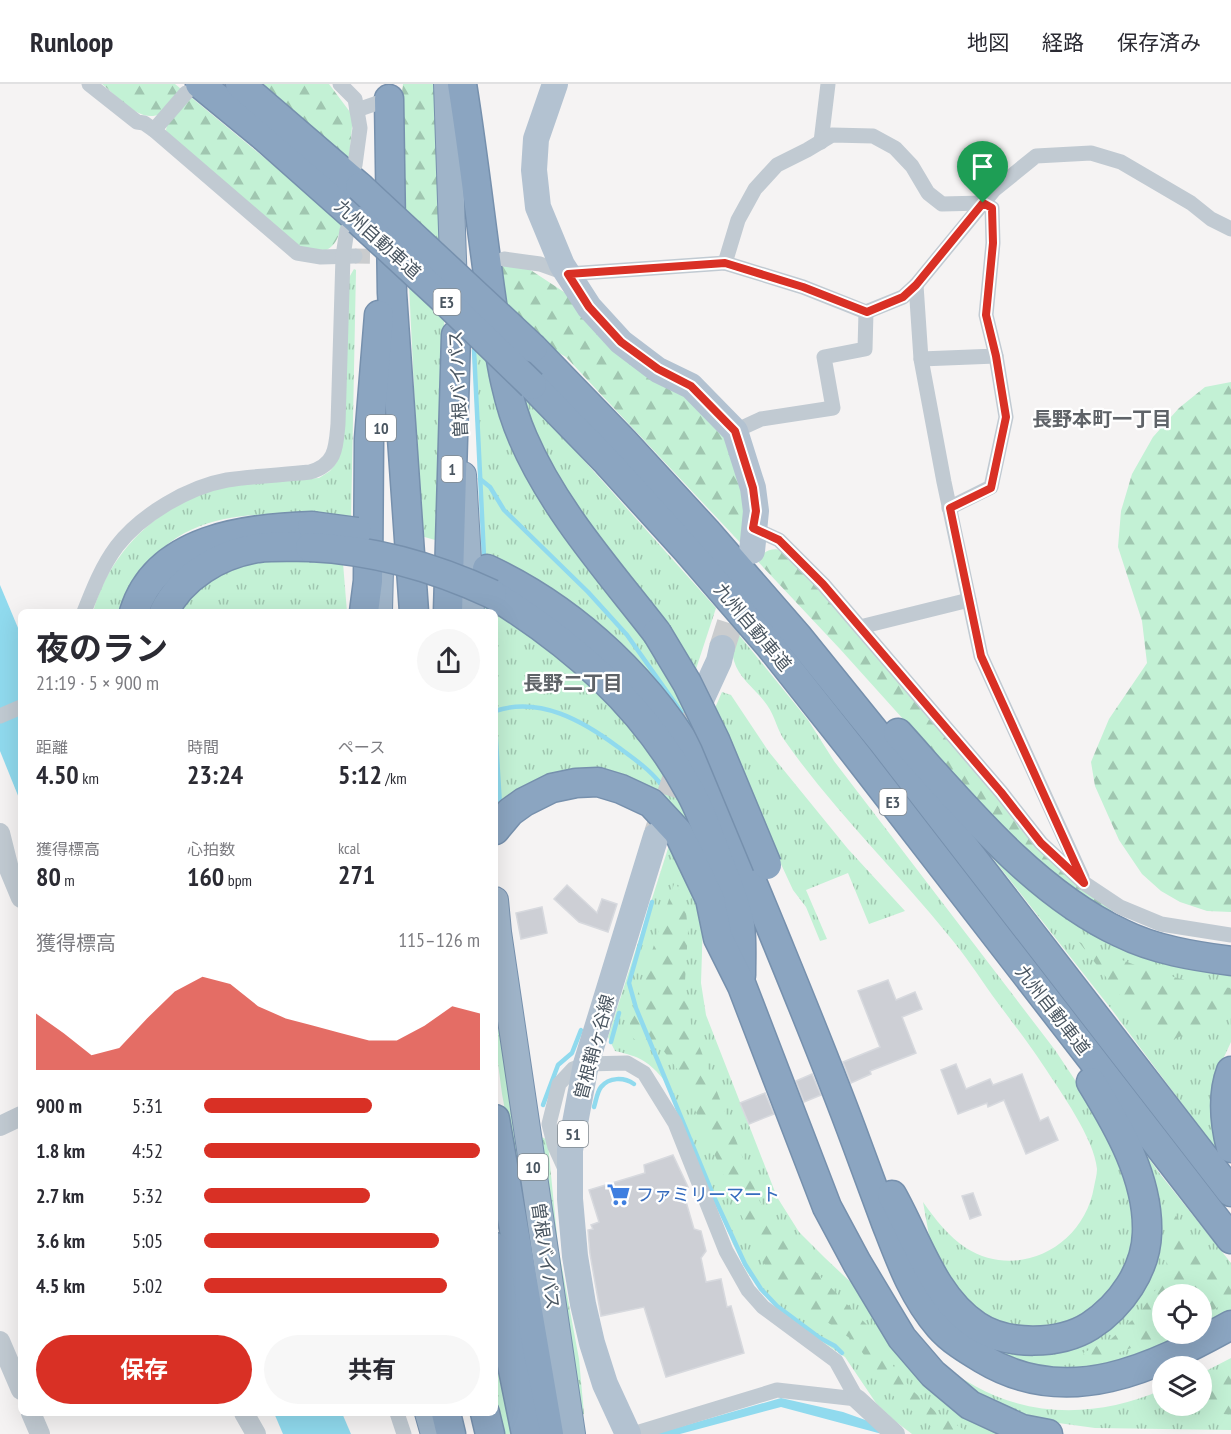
<!DOCTYPE html>
<html lang="ja">
<meta charset="utf-8">
<style>
:root{--surface:#fff;--page:#f7f7f7;--text:#2b2b33;--muted:#7c7c81;--line:#e1e1e2;--accent:#d93025}
body{margin:0;font-family:"PT Sans Narrow","Noto Sans JP",sans-serif;background:var(--page);color:var(--text);height:100vh;display:flex;flex-direction:column;font-size:22px;white-space:nowrap}
*{box-sizing:border-box;margin:0}
p{font-size:20px;color:var(--muted)}
.icon{flex:none;width:33px;height:33px;fill:none;stroke:currentColor;stroke-width:2;stroke-linecap:round;stroke-linejoin:round}
.map{position:relative;flex:1;overflow:hidden}
.sheet{position:absolute;left:18px;top:525px;width:480px;height:807px;display:flex;flex-direction:column;background:var(--surface);border-radius:9px;box-shadow:0 6px 24px #0002}
.sheet>*{flex:none}
.fabs{position:absolute;left:1152px;top:1200px;display:grid;gap:12px}
.fabs a{display:grid;place-items:center;width:60px;height:60px;border-radius:50%;background:var(--surface);box-shadow:0 6px 24px #0002;font-size:30px}
.pin{position:absolute;display:grid;place-items:center;width:51px;height:51px;color:#fff;margin:-62px -26px;border-radius:50% 50% 50% 0;rotate:-45deg;box-shadow:0 0 6px #0007}
.pin .icon{rotate:45deg}
.round{display:grid;place-items:center;flex:none;width:63px;height:63px;border-radius:32px;background:var(--page)}
.head{display:flex;align-items:center;justify-content:space-between;height:102px;padding:0 18px}
h1{font-size:33px;font-weight:700;line-height:45px}
.stats{display:grid;grid-template-columns:repeat(3,1fr);gap:9px;height:102px;padding:6px 18px}
.stats div{display:grid;align-content:center}
.stats b{font-size:26px;font-weight:700}
.stats small{font-size:16px;font-weight:400}
.stats p{font-size:16px}
.chart{height:168px;padding:12px 18px}
.chart p{display:flex;justify-content:space-between}
.chart svg{width:100%;height:108px;margin-top:6px;fill:var(--accent);opacity:.7}
.cta{display:flex;gap:12px;margin-top:auto;padding:12px 18px}
.cta a{flex:1;height:69px;border-radius:36px;background:var(--accent);color:#fff;font-size:24px;font-weight:700;line-height:69px;text-align:center}
.cta a+a{background:var(--page);color:var(--text)}
ul{padding:0 18px;list-style:none;font-size:20px}
li{display:grid;grid-template-columns:96px 72px 1fr;align-items:center;height:45px}
li i{height:15px;border-radius:8px;background:var(--accent)}
header{display:flex;align-items:center;gap:36px;box-sizing:border-box;height:84px;padding:0 30px;background:var(--surface);border-bottom:2px solid var(--line)}
header strong{font-size:28px}
nav{display:flex;gap:33px;margin-inline-start:auto;font-size:21px}
.map>svg:first-child{display:block}
.grass{fill:url(#grass-tufts)}
.forest{fill:url(#forest-firs)}
.water{fill:#90daee}
.lines{fill:none;stroke-linecap:round;stroke-linejoin:round}
.stream{stroke:#90daee;stroke-width:4.5}
.building{fill:#cdcfd5;stroke:#d7d9de;stroke-width:1.5}
.minor-tunnel{stroke:#caccce;stroke-width:15;stroke-dasharray:15 8;stroke-linecap:butt}
.primary-tunnel{stroke:#caccce;stroke-width:26;stroke-dasharray:26 13;stroke-linecap:butt}
.trunk-casing{stroke:#7690ad;stroke-width:28}
.motorway-casing{stroke:#7690ad;stroke-width:31}
.minor{stroke:#c1cad2;stroke-width:15}
.tertiary{stroke:#c1cad2;stroke-width:20}
.primary{stroke:#b3c2d1;stroke-width:26}
.trunk{stroke:#9fb4c9;stroke-width:26}
.motorway{stroke:#8ba5c1;stroke-width:28}
.motorway-bridge-casing{stroke:#7690ad;stroke-width:31;stroke-linecap:butt}
.motorway-bridge{stroke:#8ba5c1;stroke-width:28}
.route-casing{stroke:#fff;stroke-width:12}
.route{stroke:#d93025;stroke-width:8}
.labels{text-anchor:middle;dominant-baseline:central;stroke-width:4.5;stroke-linejoin:round;paint-order:stroke}
.shield{fill:#fff;stroke:#808990;stroke-width:1.5}
.shield-label{font-size:16px;font-weight:bold;fill:#4a5661}
.street-label{font-size:18px;fill:#4a5661;stroke:#fff}
.shop-label{font-size:18px;fill:#366cbe;stroke:#fff;text-anchor:start}
.neighbourhood-label{font-size:20px;font-weight:bold;fill:#5f6368;stroke:#fff}
</style>
<header>
<strong>Runloop</strong>
<nav><a>地図</a><a>経路</a><a>保存済み</a></nav>
</header>
<div class="map">
<svg width="1231" height="1350" viewBox="0 0 1231 1350">
<defs>
<pattern id="grass-tufts" width="24" height="20" patternUnits="userSpaceOnUse" patternTransform="scale(1.5)"><rect width="24" height="20" fill="#c3f1d5"/><path d="M3 7l-1-3M5 7V3M7 7l1-3M15 17l-1-3M17 17v-4M19 17l1-3" fill="none" stroke="#a0c6b0"/></pattern>
<pattern id="forest-firs" width="22" height="20" patternUnits="userSpaceOnUse" patternTransform="scale(1.5)"><rect width="22" height="20" fill="#c3f1d5"/><path d="M5 1l3.5 6h-7zM16 11l3.5 6h-7z" fill="#a0c6b0"/></pattern>
</defs>
<rect width="100%" height="100%" fill="#f5f3f3"/>
<g class="grass">
<path d="M 354,185 L 356,186 L 351,436 C 274,429 190,417 139,491 C 131,502 126,516 120,528 L 93,528 C 111,463 165,414 232,402 C 260,397 290,396 319,394 L 330,387 L 337,378 L 347,197 Z"/>
<polygon points="409,200 444,233 445,271 442,458 421,452"/>
<polygon points="472,262 488,279 643,552 685,622 737,739 483,473"/>
<polygon points="521,310 554,343 716,524 695,588 564,405 533,345"/>
<polygon points="268,475 343,479 347,528 178,528 192,508 222,488"/>
<polygon points="482,517 576,580 666,687 704,766 623,692 498,724 495,680 495,528 483,528"/>
<path d="M 739,551 L 808,636 L 834,677 L 1055,966 L 1093,1023 L 1131,1105 L 1134,1163 L 1119,1201 L 1088,1231 L 1038,1247 L 996,1239 L 961,1216 L 930,1157 L 923,1118 C 935,1135 949,1153 966,1164 C 1019,1197 1084,1162 1094,1103 C 1095,1097 1097,1091 1097,1085 C 1094,1054 1060,1007 1043,981 C 1027,957 1009,934 992,911 C 978,891 965,871 949,852 C 896,786 834,727 785,657 C 777,646 775,632 767,621 C 757,606 739,595 734,577 C 731,568 735,559 739,551 Z"/>
<polygon points="722,608 731,611 769,668 848,765 905,827 869,840 848,789 806,806 827,855 820,857 806,823 793,806 774,765 715,624"/>
<polygon points="958,730 998,773 1231,887 1231,958 1218,986 1224,1076 1112,926"/>
<path d="M 671,755 L 678,765 L 703,837 L 701,899 L 706,931 L 777,1113 L 799,1148 L 824,1173 L 1012,1350 L 912,1350 L 895,1337 L 876,1319 L 845,1273 L 808,1248 L 764,1211 L 747,1188 L 733,1160 L 665,997 C 648,977 641,973 615,967 L 608,953 Z"/>
<polygon points="495,882 547,1255 502,1010 495,956"/>
<polygon points="537,1051 546,1055 548,1060 558,1162 579,1275 584,1330 580,1332"/>
<polygon points="1137,1058 1160,1090 1231,1179 1231,1231 1202,1247 1202,1210 1162,1210 1162,1250 1197,1250 1165,1265 1065,1290 993,1270 912,1172 1016,1267 1136,1215"/>
<polygon points="495,1224 516,1350 502,1350 495,1320"/>
<path d="M 910,1244 C 921,1257 931,1271 944,1282 C 953,1290 965,1296 975,1302 C 1034,1335 1101,1332 1162,1306 L 1162,1322 L 1202,1322 L 1202,1289 L 1231,1274 L 1231,1346 L 1095,1344 L 1029,1335 L 974,1309 L 924,1267 Z"/>
</g>
<g class="forest">
<path d="M 102,0 L 175,0 L 342,138 C 338,161 330,170 306,169 L 168,52 L 166,46 L 167,41 L 160,30 C 140,40 117,12 102,0 Z"/>
<polygon points="262,0 329,0 353,32 349,75"/>
<polygon points="403,0 434,0 441,159 403,123 399,33"/>
<path d="M 498,180 L 529,185 L 567,210 L 726,342 L 763,470 C 771,463 779,465 789,468 L 1013,730 L 1113,826 L 1109,834 L 1084,819 L 1003,746 L 840,565 L 566,273 L 549,263 L 502,217 Z"/>
<polygon points="1231,298 1231,828 1207,827 1180,818 1161,807 1142,790 1119,756 1095,702 1091,678 1109,635 1147,579 1142,537 1118,463 1121,427 1132,390 1153,353 1179,324 1205,303"/>
<polygon points="675,797 685,818 688,847 685,897 691,941 760,1118 785,1156 867,1241 890,1278 914,1308 936,1328 971,1350 941,1350 938,1348 891,1310 855,1258 784,1207 760,1174 677,985 663,966 634,955 629,949 631,931"/>
<path d="M 1079,858 C 1129,880 1176,898 1231,904 L 1231,924 L 1217,936 L 1159,962 Z"/>
<polygon points="1170,1124 1231,1203 1231,1216 1202,1232 1202,1210 1162,1210 1162,1250 1166,1250 1111,1272 1088,1275 1083,1269 1111,1255 1139,1230 1157,1204 1166,1187"/>
<polygon points="1231,1285 1231,1331 1197,1327 1173,1329 1170,1322 1202,1322 1202,1301"/>
</g>
<g class="water">
<polygon points="0,501 21,551 21,719 0,667"/>
<polygon points="781,1314 843,1328 871,1338 882,1350 781,1323 680,1350 655,1350"/>
<polygon points="274,1329 342,1329 351,1350 283,1350"/>
</g>
<g class="lines">
<g class="stream">
<polyline points="474,266 484,473"/>
<polyline points="480,395 490,403 504,426 588,508 627,551 696,649"/>
<path d="M 495,627 C 540,612 583,637 618,663 C 633,674 649,685 660,699"/>
<polyline points="495,639 500,722"/>
<polyline points="652,818 629,899 636,924 714,1113 745,1180 761,1205 777,1222 820,1254 835,1262 842,1269"/>
<polyline points="611,958 619,929"/>
<polyline points="543,1021 558,981 572,969 581,946"/>
<path d="M 594,1023 C 596,1017 597,1008 601,1003 C 609,993 624,993 634,1000"/>
</g>
</g>
<g class="building">
<polygon points="567,801 597,829 602,815 617,820 608,848 579,838 554,815"/>
<polygon points="542,823 547,849 521,855 516,829"/>
<polygon points="888,896 896,916 915,908 922,925 902,933 916,969 870,987 871,990 851,999 843,978 880,963 858,907"/>
<polygon points="956,980 966,1005 990,995 993,1001 1022,990 1040,1037 1048,1033 1058,1056 1026,1070 1004,1016 988,1023 987,1019 958,1030 941,986"/>
<polygon points="812,990 821,1011 804,1018 796,997"/>
<polygon points="765,1009 774,1030 749,1040 740,1019"/>
<polygon points="673,1071 688,1103 682,1104 694,1145 701,1147 706,1167 701,1174 706,1198 721,1195 727,1223 731,1222 744,1269 666,1293 644,1223 601,1232 590,1170 588,1146 593,1145 591,1141 599,1138 589,1106 645,1089 644,1081"/>
<polygon points="973,1109 981,1131 970,1135 962,1112"/>
</g>
<g class="lines">
<polyline class="minor-tunnel" points="355,172 397,173"/>
<g class="primary-tunnel">
<polyline points="722,564 741,504"/>
<polyline points="657,749 702,614"/>
</g>
<defs>
<g id="trunk">
<polyline points="447,0 454,204"/>
<polyline points="463,391 471,528"/>
<polyline points="379,528 380,486"/>
<polyline points="495,816 498,848 572,1350"/>
<polyline points="428,1329 434,1350"/>
</g>
<g id="motorway">
<polyline points="200,0 262,51 359,137"/>
<polyline points="240,0 360,103"/>
<path d="M 462,0 C 474,75 482,151 493,226 C 500,270 505,313 523,354 C 554,426 609,487 657,549"/>
<polyline points="389,15 392,209 414,528"/>
<polyline points="533,264 624,358 706,447 799,554 883,658 1231,1108"/>
<polyline points="532,301 607,378 687,466 770,562 858,673 1231,1155"/>
<path d="M 487,485 C 577,527 655,601 702,689 C 729,740 750,793 772,846 C 801,917 830,987 856,1058 C 866,1085 876,1112 886,1139 C 900,1175 913,1212 939,1242 C 951,1256 968,1266 983,1275 C 1068,1326 1153,1284 1231,1241"/>
<path d="M 492,510 C 572,560 642,620 688,704 C 700,724 707,746 715,767 C 724,792 735,815 740,841 C 742,857 741,875 741,891"/>
<path d="M 134,528 C 157,454 246,444 312,442"/>
<path d="M 164,528 C 182,492 220,470 258,464 C 275,462 293,463 310,463"/>
<polyline points="364,528 368,497 369,355 379,231"/>
<polyline points="448,528 456,251"/>
<path d="M 898,649 C 962,720 1033,808 1121,849 C 1155,866 1194,872 1231,877"/>
<polyline points="495,746 510,728 524,718 552,704 576,699 598,698 621,705 651,719 678,748 710,815 718,854 742,902 827,1123 857,1179 902,1254 933,1290 970,1321 1022,1345 1048,1350"/>
<path d="M 1231,987 C 1222,1011 1225,1040 1231,1064"/>
<polyline points="495,1035 549,1350"/>
<path d="M 892,1111 C 917,1155 933,1213 977,1242 C 1007,1262 1060,1261 1090,1242 C 1121,1222 1146,1186 1147,1149 C 1149,1095 1118,1042 1091,998"/>
<polyline points="495,1163 506,1251 526,1350"/>
<polyline points="446,1329 451,1350"/>
<polyline points="485,1329 490,1350"/>
</g>
</defs>
<use href="#trunk" class="trunk-casing"/>
<use href="#motorway" class="motorway-casing"/>
<g class="minor">
<polyline points="89,0 137,38 144,39 154,46 297,169 321,173 355,172"/>
<polyline points="340,0 355,15 360,44 355,81"/>
<polyline points="357,26 389,15"/>
<polyline points="154,46 186,9"/>
<polyline points="821,58 828,0"/>
<polyline points="504,175 540,180 568,190 725,179 803,203 866,228 903,213 916,201 994,106 1036,72 1091,69 1121,78 1191,119 1211,135 1231,145"/>
<polyline points="725,179 738,136 755,105 777,81 807,66 832,51 873,52 895,64 912,82 928,109 942,120 983,119 992,124 993,159 986,231 996,272 921,275"/>
<polyline points="916,201 921,275 944,398 981,572 1082,793"/>
<polyline points="735,347 761,335 833,324 824,273 865,265 866,228"/>
<polyline points="949,424 991,403 1006,333 996,272"/>
<polyline points="753,444 779,456 823,500 1001,708 1041,759 1084,799 1120,823 1161,840 1231,851"/>
<path d="M 84,528 C 93,505 102,482 117,462 C 141,431 188,403 227,396 C 254,392 282,391 310,388 C 336,381 336,363 338,340 L 343,172 L 347,146"/>
<polyline points="860,543 969,516"/>
<polyline points="0,632 21,623"/>
<polyline points="565,1085 555,1063 549,1040 559,1000 573,985 586,980 627,979 644,989 675,1039 726,1167 748,1206 763,1223 836,1277 857,1315"/>
<polyline points="397,1329 404,1350"/>
<polyline points="633,1350 777,1306 857,1315"/>
</g>
<g class="tertiary">
<polyline points="0,749 9,785 21,814"/>
<polyline points="0,1042 21,1032"/>
<polyline points="0,1257 21,1306"/>
<polyline points="857,1315 895,1350"/>
<polyline points="31,1329 40,1350"/>
<polyline points="244,1329 256,1350"/>
</g>
<g class="primary">
<polyline points="555,0 536,55 534,86 538,123 562,181 589,223 621,258 658,286 691,302 735,347 753,404 756,427 752,467"/>
<polyline points="702,614 719,577 722,564"/>
<polyline points="628,1350 605,1300 592,1259 583,1220 575,1172 570,1115 570,1066 586,980 656,752"/>
</g>
<use href="#trunk" class="trunk"/>
<use href="#motorway" class="motorway"/>
<defs>
<g id="motorway-bridge">
<polyline points="360,103 533,264"/>
<polyline points="359,137 439,211 532,301"/>
<polyline points="312,442 357,448"/>
<path d="M 310,463 C 374,466 434,483 492,510"/>
<polyline points="657,549 687,599 715,656 767,781"/>
</g>
</defs>
<use href="#motorway-bridge" class="motorway-bridge-casing"/>
<use href="#motorway-bridge" class="motorway-bridge"/>
</g>
<g class="lines">
<defs>
<polygon id="route" points="983,119 992,124 993,159 986,231 996,272 1006,333 991,404 950,424 981,572 1084,799 1041,759 1001,708 823,500 779,456 753,444 756,427 753,404 735,347 691,302 658,285 621,258 589,223 568,190 725,179 803,203 867,228 903,213 916,201"/>
</defs>
<use href="#route" class="route-casing"/>
<use href="#route" class="route"/>
</g>
<defs>
<symbol id="supermarket-bare" viewBox="-9 -9 18 18"><path d="M-6-5.5h2.5l.6 2H6L4.5 2H-2.5L-4.4-4H-6ZM-1.5 3.2a1.3 1.3 0 1 0 .1 0ZM3 3.2a1.3 1.3 0 1 0 .1 0Z" fill="#3f7fe0" stroke="#fff" stroke-width="2.5" paint-order="stroke"/></symbol>
</defs>
<g fill-rule="evenodd">
<use href="#supermarket-bare" x="602" y="1094" width="33" height="33"/>
</g>
<g class="labels">
<g class="shield">
<rect x="433.5" y="205" width="27" height="26" rx="4.5"/>
<rect x="366" y="331" width="30" height="26" rx="4.5"/>
<rect x="441.5" y="372" width="21" height="26" rx="4.5"/>
<rect x="879.5" y="705" width="27" height="26" rx="4.5"/>
<rect x="558" y="1037" width="30" height="26" rx="4.5"/>
<rect x="518" y="1070" width="30" height="26" rx="4.5"/>
</g>
<g class="shield-label">
<text x="447" y="218">E3</text>
<text x="381" y="344">10</text>
<text x="452" y="385">1</text>
<text x="893" y="718">E3</text>
<text x="573" y="1050">51</text>
<text x="533" y="1083">10</text>
</g>
<g class="street-label">
<text transform="translate(378 155) rotate(42)">九州自動車道</text>
<text transform="translate(458 300) rotate(-93)">曽根バイパス</text>
<text transform="translate(753 543) rotate(50)">九州自動車道</text>
<text transform="translate(1053 926) rotate(52)">九州自動車道</text>
<text transform="translate(594 963) rotate(-75)">曽根鞘ヶ谷線</text>
<text transform="translate(546 1172) rotate(82)">曽根バイパス</text>
</g>
<g class="shop-label">
<text x="636" y="1110">ファミリーマート</text>
</g>
<g class="neighbourhood-label">
<text x="1102" y="335">長野本町一丁目</text>
<text x="573" y="599">長野二丁目</text>
</g>
</g>
</svg>
<div class="fabs">
<a><svg class="icon" aria-label="locate" viewBox="0 0 24 24"><circle cx="12" cy="12" r="6"/><path d="M12 2v4M12 18v4M2 12h4M18 12h4"/></svg></a>
<a><svg class="icon" aria-label="layers" viewBox="0 0 24 24"><path d="M12 4l9 5-9 5-9-5zM3 14l9 5 9-5"/></svg></a>
</div>
<div class="pin" style="left:983px;top:119px;background:#1e9e55"><svg class="icon" aria-label="arrive" viewBox="0 0 24 24"><path d="M6 21V4h12l-3 4 3 4H6"/></svg></div>
<section class="sheet">
<div class="head"><div><h1>夜のラン</h1><p>21:19 · 5 × 900 m</p></div><a class="round"><svg class="icon" aria-label="share" viewBox="0 0 24 24"><path d="M12 15V3M7 8l5-5 5 5M5 13v7h14v-7"/></svg></a></div>
<div class="stats">
<div><p>距離</p><b>4.50<small> km</small></b></div>
<div><p>時間</p><b>23:24</b></div>
<div><p>ペース</p><b>5:12<small> /km</small></b></div>
</div>
<div class="stats">
<div><p>獲得標高</p><b>80<small> m</small></b></div>
<div><p>心拍数</p><b>160<small> bpm</small></b></div>
<div><p>kcal</p><b>271</b></div>
</div>
<div class="chart"><p><span>獲得標高</span>115–126 m</p>
<svg viewBox="0 0 160 44" preserveAspectRatio="none"><path d="M0 44V21L10 29L20 38L30 35L40 23L50 12L60 6L70 9L80 18L90 23L100 26L110 29L120 32L130 32L140 26L150 18L160 21V44z"/></svg>
</div>
<ul>
<li><b>900 m</b>5:31<i style="width:61%"></i></li>
<li><b>1.8 km</b>4:52<i style="width:100%"></i></li>
<li><b>2.7 km</b>5:32<i style="width:60%"></i></li>
<li><b>3.6 km</b>5:05<i style="width:85%"></i></li>
<li><b>4.5 km</b>5:02<i style="width:88%"></i></li>
</ul>
<div class="cta"><a>保存</a><a>共有</a></div>
</section>
</div>
